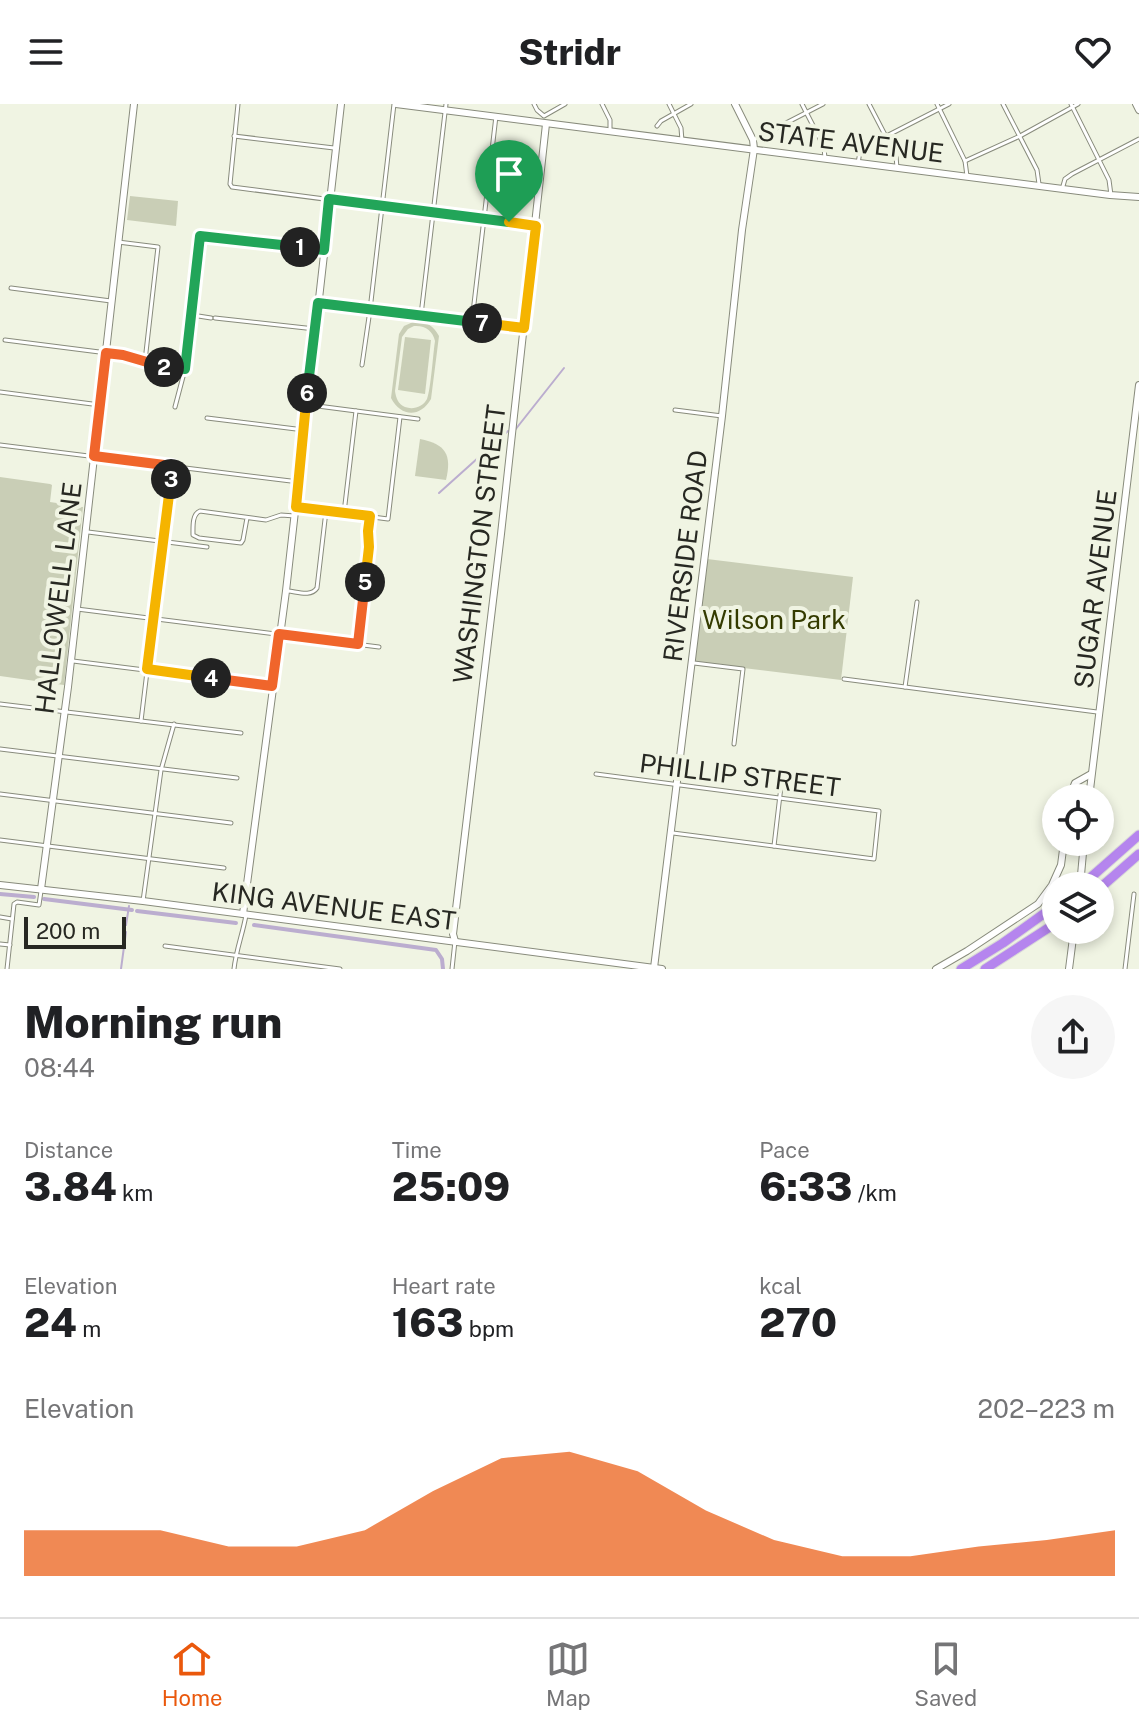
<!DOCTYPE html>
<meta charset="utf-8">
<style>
:root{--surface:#fff;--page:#f6f6f6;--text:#202124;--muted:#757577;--line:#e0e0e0;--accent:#ea580c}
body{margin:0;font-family:"Public Sans",sans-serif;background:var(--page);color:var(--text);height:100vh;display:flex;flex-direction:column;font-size:30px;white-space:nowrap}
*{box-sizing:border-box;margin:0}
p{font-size:26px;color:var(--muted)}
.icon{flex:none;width:44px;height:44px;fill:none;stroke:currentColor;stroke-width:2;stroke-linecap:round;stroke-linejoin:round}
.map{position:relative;height:865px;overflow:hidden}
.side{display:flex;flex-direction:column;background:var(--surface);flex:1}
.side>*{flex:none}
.buttons{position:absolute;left:1042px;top:680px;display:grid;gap:16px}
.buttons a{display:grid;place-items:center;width:72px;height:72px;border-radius:50%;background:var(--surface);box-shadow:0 4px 12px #0003;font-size:40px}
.scale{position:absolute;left:24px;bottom:20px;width:102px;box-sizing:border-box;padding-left:8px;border:4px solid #272822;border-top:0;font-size:22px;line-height:28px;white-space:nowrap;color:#272822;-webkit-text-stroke:6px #f0f4e3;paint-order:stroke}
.pin{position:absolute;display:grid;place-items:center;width:68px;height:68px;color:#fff;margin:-82px -34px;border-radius:50% 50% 50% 0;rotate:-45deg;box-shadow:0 0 8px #0007}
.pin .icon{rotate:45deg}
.km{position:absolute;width:40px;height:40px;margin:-20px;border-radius:50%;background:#222;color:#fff;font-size:22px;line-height:40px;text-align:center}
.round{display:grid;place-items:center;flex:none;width:84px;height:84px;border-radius:42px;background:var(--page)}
.head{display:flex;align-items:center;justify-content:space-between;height:136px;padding:0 24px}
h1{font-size:44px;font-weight:800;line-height:60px}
.metrics{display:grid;grid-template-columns:repeat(3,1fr);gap:12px;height:136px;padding:8px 24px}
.metrics div{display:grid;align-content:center}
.metrics b{font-size:40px;font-weight:800}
.metrics small{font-size:22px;font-weight:400}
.metrics p{font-size:22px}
.chart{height:224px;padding:16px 24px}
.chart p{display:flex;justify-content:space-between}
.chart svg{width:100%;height:144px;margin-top:8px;fill:var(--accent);opacity:.7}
header{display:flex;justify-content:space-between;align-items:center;height:104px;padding:0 24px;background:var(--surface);font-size:36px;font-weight:800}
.tab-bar{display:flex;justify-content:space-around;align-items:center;height:112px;border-top:2px solid var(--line);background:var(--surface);font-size:22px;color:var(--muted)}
.tab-bar a{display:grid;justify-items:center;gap:4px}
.tab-bar .selected{color:var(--accent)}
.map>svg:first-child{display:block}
.green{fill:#c9ceb6;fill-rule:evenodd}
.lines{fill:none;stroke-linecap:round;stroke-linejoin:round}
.stream{stroke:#bbadcf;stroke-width:2}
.canal{stroke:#bbadcf;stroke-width:4}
.street-casing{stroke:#888b7c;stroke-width:5}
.secondary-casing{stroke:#888b7c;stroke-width:8}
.highway-casing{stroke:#d8d8d7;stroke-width:11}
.street{stroke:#fff;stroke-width:3}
.secondary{stroke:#fff;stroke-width:6}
.highway{stroke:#b585ee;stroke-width:9}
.split-1-casing{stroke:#fff;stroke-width:16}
.split-2-casing{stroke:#fff;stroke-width:16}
.split-3-casing{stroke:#fff;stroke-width:16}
.split-4-casing{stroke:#fff;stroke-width:16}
.split-5-casing{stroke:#fff;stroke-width:16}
.split-6-casing{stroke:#fff;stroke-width:16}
.split-7-casing{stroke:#fff;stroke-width:16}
.split-8-casing{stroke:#fff;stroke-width:16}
.split-1{stroke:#22a559;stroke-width:10}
.split-2{stroke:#22a559;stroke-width:10}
.split-3{stroke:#f0652b;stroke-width:10}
.split-4{stroke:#f5b400;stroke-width:10}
.split-5{stroke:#f0652b;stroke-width:10}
.split-6{stroke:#f5b400;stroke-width:10}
.split-7{stroke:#22a559;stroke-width:10}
.split-8{stroke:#f5b400;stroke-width:10}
.labels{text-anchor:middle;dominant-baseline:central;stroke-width:8;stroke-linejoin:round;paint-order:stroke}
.street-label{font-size:26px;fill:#272822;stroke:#f0f4e3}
.park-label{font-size:26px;fill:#343b00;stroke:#f0f4e3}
</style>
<header><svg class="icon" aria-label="menu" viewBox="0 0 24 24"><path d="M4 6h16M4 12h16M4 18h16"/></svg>Stridr<svg class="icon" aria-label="heart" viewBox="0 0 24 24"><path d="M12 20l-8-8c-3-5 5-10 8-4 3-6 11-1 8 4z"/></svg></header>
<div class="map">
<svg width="1139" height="865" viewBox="0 0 1139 865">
<rect width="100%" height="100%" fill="#f0f4e3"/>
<g class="green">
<polygon points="130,92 178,97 176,122 127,116"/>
<path d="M 413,218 C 425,217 433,221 439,232 L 431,295 C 420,314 401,313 391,294 L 399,230 L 404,222 ZM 414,222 C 425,221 433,227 435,237 C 433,250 431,284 427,295 C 423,303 413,306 405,303 C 398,300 396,294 395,287 L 402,233 L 408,225 Z"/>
<polygon points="405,233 431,236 425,290 398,286"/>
<path d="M 420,335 C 446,340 452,351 446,376 L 415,372 Z"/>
<polygon points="0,373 50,380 52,381 50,398 83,403 64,581 0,572"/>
<polygon points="707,455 853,473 841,576 694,558"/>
</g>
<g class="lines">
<g class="stream">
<polyline points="515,326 564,264"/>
<polyline points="439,389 508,327"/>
<polyline points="126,821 129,802"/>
<polyline points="121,865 126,828"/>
</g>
<g class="canal">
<polyline points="0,790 34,793"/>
<polyline points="44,795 132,806"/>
<polyline points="137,807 236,819"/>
<polyline points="254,821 436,846 442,855 443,865"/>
</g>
<defs>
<g id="street">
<polyline points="238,0 230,80 232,83 532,122"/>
<polyline points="534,0 537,6 544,12 565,0"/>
<polyline points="602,0 610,16 610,26"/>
<polyline points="669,0 681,24 682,37"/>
<polyline points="802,0 824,43 825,55"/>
<polyline points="869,0 896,52 897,64"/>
<polyline points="937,0 965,57 967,72"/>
<polyline points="1003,0 1037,66 1039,80"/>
<polyline points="1071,0 1109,76 1111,91"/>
<polyline points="657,22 661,17 691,0"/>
<polyline points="234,32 334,44"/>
<polyline points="755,35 823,0"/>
<polyline points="965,57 1020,32 1078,0"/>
<polyline points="858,59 860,48 865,43 949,0"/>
<polyline points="1063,82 1065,75 1072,70 1139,35"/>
<polyline points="118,138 158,143 145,257"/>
<polyline points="11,184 111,197"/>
<polyline points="321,199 524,224"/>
<polyline points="192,211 211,214"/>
<polyline points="421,211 446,0"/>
<polyline points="215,214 315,225"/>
<polyline points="472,217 496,12"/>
<polyline points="5,236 123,251 162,263 185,265"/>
<polyline points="362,261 370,206 394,0"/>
<polyline points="0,288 100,301"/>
<polyline points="310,301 418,315"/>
<polyline points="175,303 185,265 200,132 324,146"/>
<polyline points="675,306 722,312"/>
<polyline points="207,314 304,326"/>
<polyline points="0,341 299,378"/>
<polyline points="296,403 388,415 400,313"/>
<polyline points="344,409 356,307"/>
<path d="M 247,414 L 243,436 L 241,439 L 199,434 L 193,431 C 193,423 192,410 200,407 L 266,416 L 281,411 L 295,412"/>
<polyline points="88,428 207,443"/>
<path d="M 288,487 C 298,488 311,493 317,484 L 326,407"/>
<polyline points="77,505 379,543"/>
<polyline points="358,540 369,443 368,427 370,412"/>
<polyline points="73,557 272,582"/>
<polyline points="694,559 743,565 734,640"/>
<polyline points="844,575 1097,608"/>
<polyline points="905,583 917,498"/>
<polyline points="0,600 241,629"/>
<polyline points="141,617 172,362"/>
<polyline points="0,645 237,674"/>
<polyline points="596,670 879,707 874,755 673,729"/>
<polyline points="0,690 231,719"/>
<polyline points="0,736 224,764"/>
<polyline points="774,742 782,674"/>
<polyline points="143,797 161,666 174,620"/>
<polyline points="0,813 12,815"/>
<polyline points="0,840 10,841"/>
<polyline points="165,842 340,865"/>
<polyline points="7,865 14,800 17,798 39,801 41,787"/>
<path d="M 234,865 C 236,846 243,829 246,811"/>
<polyline points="452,865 455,837"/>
<polyline points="1125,865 1134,790"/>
</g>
<g id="secondary">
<polyline points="396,0 1110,91 1139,93"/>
<polyline points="1136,0 1139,6"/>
<polyline points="1069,694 1075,679 1091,670"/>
<polyline points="1089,694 1139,281"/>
<polyline points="0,781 143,797 662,865"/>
<polyline points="1080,782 1084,738"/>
<polyline points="41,785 68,583 134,0"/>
<polyline points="243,810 286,487 341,0"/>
<polyline points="455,837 453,830 501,430 546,20"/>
<polyline points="654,864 722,312 742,126 754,45 753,36 735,0"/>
<polyline points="936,865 967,847 1038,800 1052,781 1061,761 1064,738"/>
<polyline points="1069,865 1074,826"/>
</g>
<g id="highway">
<polyline points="1081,782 1139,731"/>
<polyline points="1100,784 1139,750"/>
<polyline points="961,865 1003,839 1056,801"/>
<polyline points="985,865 1056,819"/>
</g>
</defs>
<use href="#street" class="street-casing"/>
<use href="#secondary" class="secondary-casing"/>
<use href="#highway" class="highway-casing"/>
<use href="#street" class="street"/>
<use href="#secondary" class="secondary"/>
<use href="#highway" class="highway"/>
</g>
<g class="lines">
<defs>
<polyline id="split-1" points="300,143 324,146 329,95 509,118"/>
<polyline id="split-2" points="164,263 185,265 200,132 300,143"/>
<polyline id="split-3" points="164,263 123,251 106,249 94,352 172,362 171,375"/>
<polyline id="split-4" points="171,375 147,565 211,574"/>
<polyline id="split-5" points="211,574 272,582 279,530 358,540 365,478"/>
<polyline id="split-6" points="307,289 296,403 370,412 368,427 369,443 365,478"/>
<polyline id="split-7" points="307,289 318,199 482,219"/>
<polyline id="split-8" points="482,219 524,224 536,122 509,118"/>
</defs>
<use href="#split-1" class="split-1-casing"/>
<use href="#split-2" class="split-2-casing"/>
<use href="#split-3" class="split-3-casing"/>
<use href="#split-4" class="split-4-casing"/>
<use href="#split-5" class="split-5-casing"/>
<use href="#split-6" class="split-6-casing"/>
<use href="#split-7" class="split-7-casing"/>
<use href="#split-8" class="split-8-casing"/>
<use href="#split-1" class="split-1"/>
<use href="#split-2" class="split-2"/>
<use href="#split-3" class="split-3"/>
<use href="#split-4" class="split-4"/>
<use href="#split-5" class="split-5"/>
<use href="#split-6" class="split-6"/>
<use href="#split-7" class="split-7"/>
<use href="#split-8" class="split-8"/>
</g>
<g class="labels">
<g class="street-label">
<text transform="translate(851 38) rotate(7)">STATE AVENUE</text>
<text transform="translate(479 440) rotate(-83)">WASHINGTON STREET</text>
<text transform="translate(685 452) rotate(-83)">RIVERSIDE ROAD</text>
<text transform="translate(1095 485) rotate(-83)">SUGAR AVENUE</text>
<text transform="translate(58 494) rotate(-83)">HALLOWELL LANE</text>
<text transform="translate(740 671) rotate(7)">PHILLIP STREET</text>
<text transform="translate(334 802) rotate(7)">KING AVENUE EAST</text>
</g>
<g class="park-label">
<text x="774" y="515">Wilson Park</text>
</g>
</g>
</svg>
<div class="buttons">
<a><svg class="icon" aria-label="locate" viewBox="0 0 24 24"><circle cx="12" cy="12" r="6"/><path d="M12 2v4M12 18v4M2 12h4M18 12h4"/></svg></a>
<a><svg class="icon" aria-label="layers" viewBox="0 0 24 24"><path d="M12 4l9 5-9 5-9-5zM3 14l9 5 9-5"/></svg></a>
</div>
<div class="scale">200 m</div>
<div class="pin" style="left:509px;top:118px;background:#1e9e55"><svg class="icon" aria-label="arrive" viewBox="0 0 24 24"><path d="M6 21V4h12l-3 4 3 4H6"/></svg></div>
<b class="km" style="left:300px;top:143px">1</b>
<b class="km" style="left:164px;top:263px">2</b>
<b class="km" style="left:171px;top:375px">3</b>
<b class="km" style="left:211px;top:574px">4</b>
<b class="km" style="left:365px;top:478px">5</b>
<b class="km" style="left:307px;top:289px">6</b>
<b class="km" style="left:482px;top:219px">7</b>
</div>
<section class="side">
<div class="head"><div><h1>Morning run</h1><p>08:44</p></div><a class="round"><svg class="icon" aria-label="share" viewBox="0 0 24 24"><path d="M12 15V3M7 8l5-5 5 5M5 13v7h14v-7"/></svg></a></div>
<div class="metrics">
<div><p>Distance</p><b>3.84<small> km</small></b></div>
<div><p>Time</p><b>25:09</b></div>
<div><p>Pace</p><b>6:33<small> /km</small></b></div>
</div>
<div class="metrics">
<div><p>Elevation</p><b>24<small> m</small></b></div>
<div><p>Heart rate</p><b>163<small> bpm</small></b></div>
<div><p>kcal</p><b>270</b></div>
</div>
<div class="chart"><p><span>Elevation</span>202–223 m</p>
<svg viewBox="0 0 160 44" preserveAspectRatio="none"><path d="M0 44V30L10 30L20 30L30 35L40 35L50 30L60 18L70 8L80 6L90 12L100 24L110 33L120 38L130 38L140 35L150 33L160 30V44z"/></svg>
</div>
</section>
<nav class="tab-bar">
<a class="selected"><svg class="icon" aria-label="home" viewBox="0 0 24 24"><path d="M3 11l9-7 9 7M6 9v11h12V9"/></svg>Home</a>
<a><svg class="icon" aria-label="map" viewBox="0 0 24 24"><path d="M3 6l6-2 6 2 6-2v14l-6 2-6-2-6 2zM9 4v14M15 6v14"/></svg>Map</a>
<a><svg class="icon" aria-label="saved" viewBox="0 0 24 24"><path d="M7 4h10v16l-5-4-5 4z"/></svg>Saved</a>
</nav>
